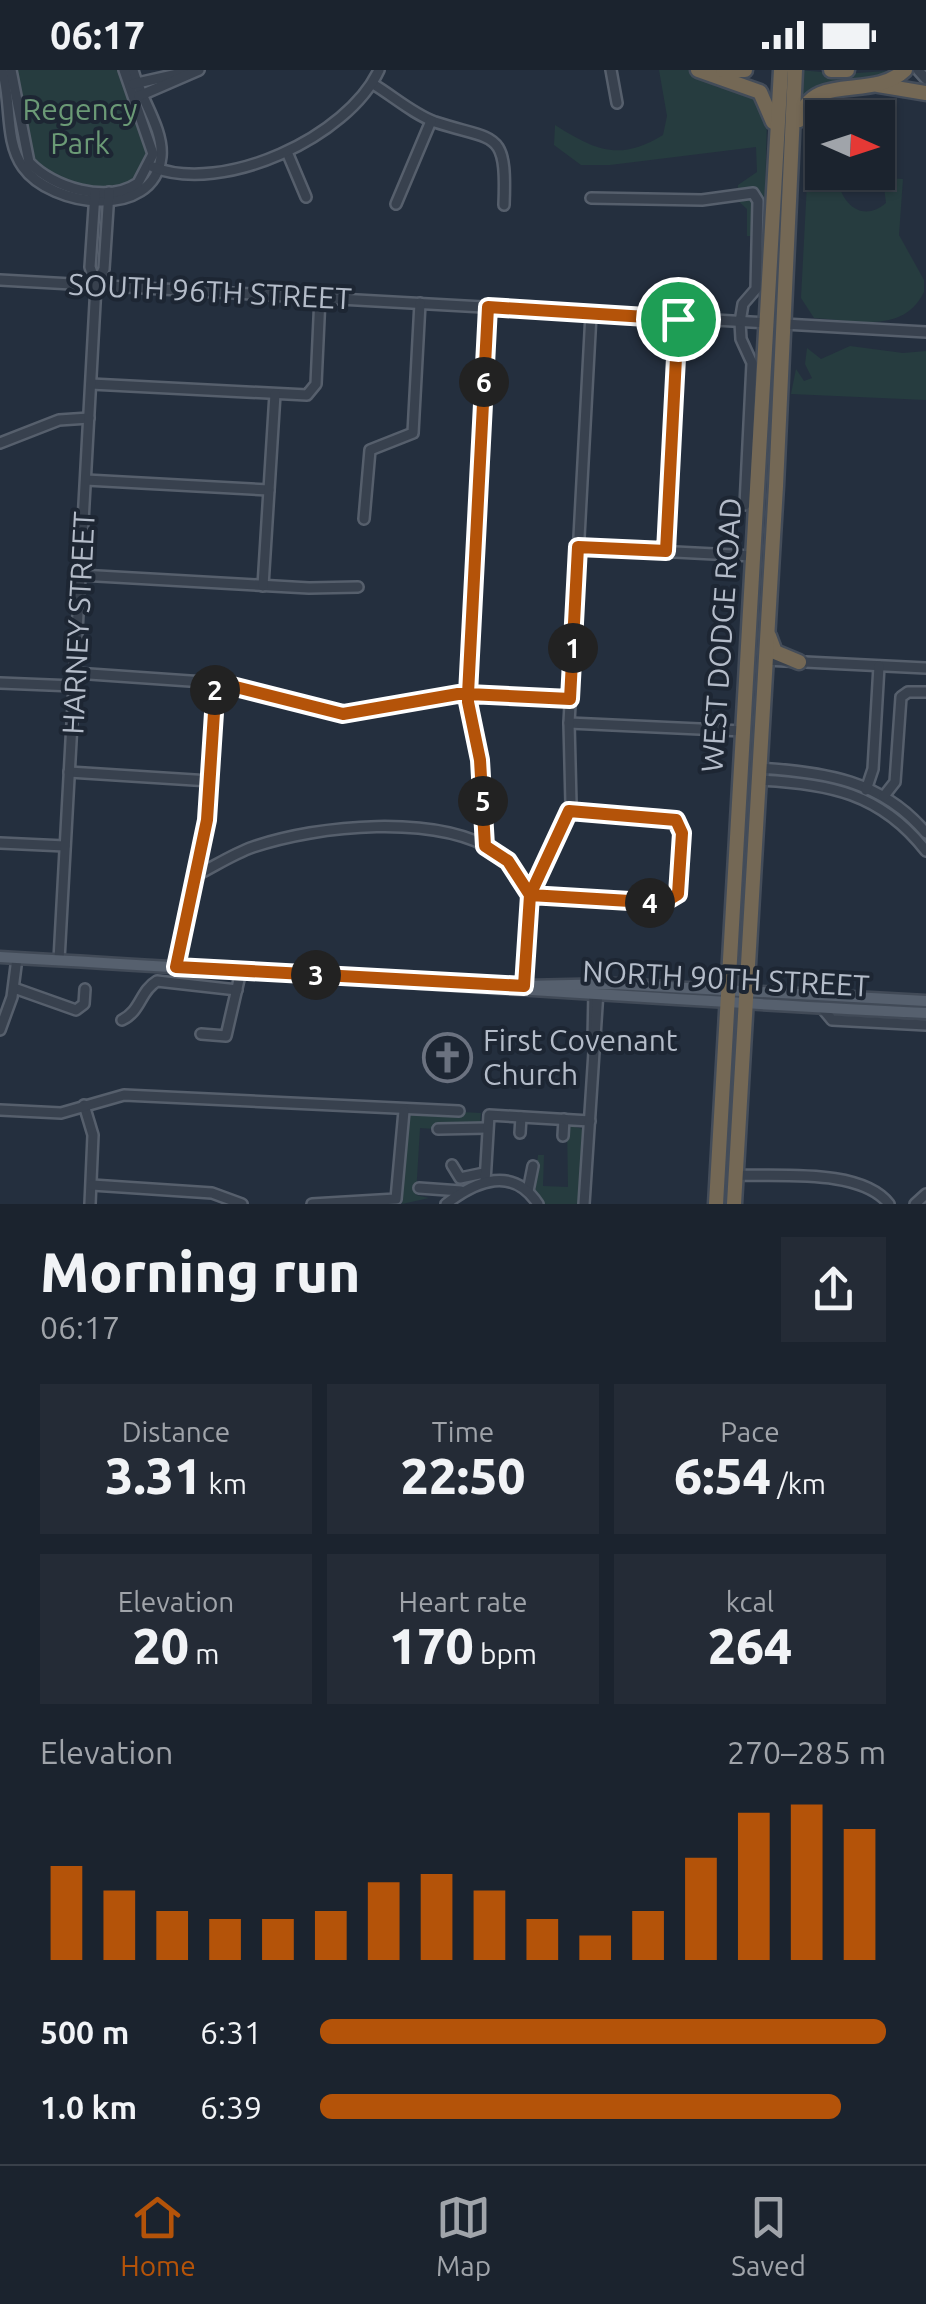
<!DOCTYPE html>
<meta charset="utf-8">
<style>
:root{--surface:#1b232e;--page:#242b36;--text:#f1f3f6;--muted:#a0a4aa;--line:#39404a;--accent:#b45309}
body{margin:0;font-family:Ubuntu,sans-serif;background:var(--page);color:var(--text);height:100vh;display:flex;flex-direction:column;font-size:38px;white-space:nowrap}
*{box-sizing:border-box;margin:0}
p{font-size:32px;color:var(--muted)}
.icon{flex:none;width:55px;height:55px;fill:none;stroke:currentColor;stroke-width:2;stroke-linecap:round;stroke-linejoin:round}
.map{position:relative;height:1134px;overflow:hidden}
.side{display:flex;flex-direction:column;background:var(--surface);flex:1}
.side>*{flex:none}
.needle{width:65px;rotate:93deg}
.tools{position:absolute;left:805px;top:30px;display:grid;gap:20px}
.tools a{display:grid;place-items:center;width:90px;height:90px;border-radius:0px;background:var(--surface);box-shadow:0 2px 8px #0004,0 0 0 2px var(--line);font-size:50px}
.pin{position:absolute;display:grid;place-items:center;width:85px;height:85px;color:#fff;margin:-42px;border:5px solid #fff;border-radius:50%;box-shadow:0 2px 10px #0007}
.km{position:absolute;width:50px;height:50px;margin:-25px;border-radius:50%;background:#222;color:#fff;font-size:28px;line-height:50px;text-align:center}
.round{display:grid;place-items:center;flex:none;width:105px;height:105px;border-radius:0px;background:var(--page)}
.overview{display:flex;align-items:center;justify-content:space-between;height:170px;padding:0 40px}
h1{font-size:55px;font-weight:800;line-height:75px}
.stats{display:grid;grid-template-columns:repeat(3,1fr);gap:15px;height:170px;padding:10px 40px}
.stats div{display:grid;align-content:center;border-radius:0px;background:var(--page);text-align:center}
.stats b{font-size:50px;font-weight:800}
.stats small{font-size:28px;font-weight:400}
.stats p{font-size:28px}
.chart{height:280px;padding:20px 40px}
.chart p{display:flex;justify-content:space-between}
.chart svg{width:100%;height:180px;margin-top:10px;stroke:var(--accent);stroke-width:6}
ul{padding:0 40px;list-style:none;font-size:32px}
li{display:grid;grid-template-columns:160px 120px 1fr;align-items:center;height:75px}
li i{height:25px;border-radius:12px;background:var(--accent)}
.status{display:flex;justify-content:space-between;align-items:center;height:70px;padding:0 50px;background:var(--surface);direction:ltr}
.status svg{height:28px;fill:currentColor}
.menu{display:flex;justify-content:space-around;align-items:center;height:140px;border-top:2px solid var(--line);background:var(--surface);font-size:28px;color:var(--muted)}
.menu a{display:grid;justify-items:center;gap:5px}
.menu .current{color:var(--accent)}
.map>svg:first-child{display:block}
.green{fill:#263c3f}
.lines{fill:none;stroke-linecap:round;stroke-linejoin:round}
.minor-casing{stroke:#565f6c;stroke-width:14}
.major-casing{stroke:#414a57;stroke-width:15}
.highway-casing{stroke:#434c59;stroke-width:19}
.minor{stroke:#38414e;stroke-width:9}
.major{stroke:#56606e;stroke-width:10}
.highway{stroke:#746855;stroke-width:14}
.route-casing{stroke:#fff;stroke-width:20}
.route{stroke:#b45309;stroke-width:12}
.labels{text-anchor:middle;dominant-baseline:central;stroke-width:8;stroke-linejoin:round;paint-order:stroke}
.park-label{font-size:30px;fill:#6b9a76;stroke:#1d2633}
.street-label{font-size:30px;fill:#b4bcc9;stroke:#1d2633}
.poi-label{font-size:30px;fill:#b4bcc9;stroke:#1d2633;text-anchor:start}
</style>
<div class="status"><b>06:17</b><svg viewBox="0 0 49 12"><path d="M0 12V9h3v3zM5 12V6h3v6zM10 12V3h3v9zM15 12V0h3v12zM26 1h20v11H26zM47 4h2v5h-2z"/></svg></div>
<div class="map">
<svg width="926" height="1134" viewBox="0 0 926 1134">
<rect width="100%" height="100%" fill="#242f3e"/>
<g class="green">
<path d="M 16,0 L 119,0 L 148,76 C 149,133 64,124 36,92 C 18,72 22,26 16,0 Z"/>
<path d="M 659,0 L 690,0 L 717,17 L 756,25 L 767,49 L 764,166 L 747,166 L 747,139 L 737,130 L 738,115 L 757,102 L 756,77 L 610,95 L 581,95 L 554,75 L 555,55 C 595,80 619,92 663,65 L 667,46 Z"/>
<path d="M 799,0 L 844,4 L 899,0 C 858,21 835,0 799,35 Z"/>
<path d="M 841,106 L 903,109 L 899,165 L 924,210 L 924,222 C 903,265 854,250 814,248 L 801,228 L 807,113 L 839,116 C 846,138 865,151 886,133 L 884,117 L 857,122 L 840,110 Z"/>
<polygon points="850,276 903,283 926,281 926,330 791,324 796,299 804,311 812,308 805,294 807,278 821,289"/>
<polygon points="461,1042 481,1043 480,1055 439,1052 435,1059 420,1058 416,1125 429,1128 402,1134 408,1045 455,1047"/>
<polygon points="567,1055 583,1059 579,1134 542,1134 535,1120 538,1085 544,1085 543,1116 568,1117"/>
</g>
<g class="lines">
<defs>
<g id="minor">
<path d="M 2,0 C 12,30 4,71 23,97 C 51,137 154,151 161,87 C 164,59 140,28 133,0"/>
<path d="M 11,0 L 29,92 C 53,118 107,134 138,113 L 153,84 L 124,0"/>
<polyline points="611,0 617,33"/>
<polyline points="918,0 926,9"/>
<polyline points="133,14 195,0"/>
<path d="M 373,14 C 393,26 413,44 435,52 C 496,72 507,58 504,135"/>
<polyline points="139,26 199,0"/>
<polyline points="287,82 306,127"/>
<path d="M 153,97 C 223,125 348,67 379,0"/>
<polyline points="95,123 90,197 96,215"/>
<polyline points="591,128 702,130 753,123 758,131 756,219 743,234 740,252 741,269 752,293 745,435"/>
<polyline points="396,134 431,51"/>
<polyline points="0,210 768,253"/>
<polyline points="784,254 926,262"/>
<polyline points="91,314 307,325 316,314 320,227"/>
<polyline points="0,373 59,350 89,348"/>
<polyline points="86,410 269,420"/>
<polyline points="364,449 370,380 413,363 420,233"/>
<polyline points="578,477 753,486"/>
<polyline points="666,481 678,249"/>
<polyline points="80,505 309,518 358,517"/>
<polyline points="263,516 275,324"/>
<polyline points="765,590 926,598"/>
<polyline points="75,603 233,614 343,644 458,624 570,629"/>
<polyline points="0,613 74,616"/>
<polyline points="569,653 743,661"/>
<path d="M 759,698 C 824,702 882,710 926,763"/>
<polyline points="69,702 210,711"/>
<path d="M 758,710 C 828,713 881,723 926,781"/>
<polyline points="866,720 873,699 879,596"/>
<polyline points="884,726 895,712 901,627 908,622 926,622"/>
<polyline points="0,773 65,776"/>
<polyline points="485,776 480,690 468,631 488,237"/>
<path d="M 197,805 C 215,796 233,784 253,777 C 318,755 436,743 497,782 C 512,792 521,810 530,825 L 661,833 L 677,824 L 682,765 L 676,750 L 663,746 L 569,741"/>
<polyline points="59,890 96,215 104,199 109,122"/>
<polyline points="176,897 207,750 216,612"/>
<polyline points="524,917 530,825 571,734 569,653 591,244"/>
<polyline points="14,918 76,940 84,934 85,919"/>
<polyline points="822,938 832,950 926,955"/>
<path d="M 122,950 C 141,941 140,921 157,911 L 237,920"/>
<polyline points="0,960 12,927 17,888"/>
<polyline points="201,964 226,966 241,901"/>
<polyline points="593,970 594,921"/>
<polyline points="84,1035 93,1065 90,1134"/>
<polyline points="0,1040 61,1043 124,1025 459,1041"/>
<polyline points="438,1059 487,1058"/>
<polyline points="520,1063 521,1047"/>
<polyline points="563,1066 564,1049"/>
<polyline points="452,1095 460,1108 484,1103"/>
<path d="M 736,1105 C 779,1107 861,1098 889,1134"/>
<polyline points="485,1112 489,1045 590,1051"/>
<polyline points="92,1115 212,1123 242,1134"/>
<polyline points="419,1118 461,1121"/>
<polyline points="528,1121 533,1096"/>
<polyline points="312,1134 396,1129 404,1041"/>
<path d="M 446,1134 C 477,1110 513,1096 538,1134"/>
<polyline points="584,1134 598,921"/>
<polyline points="915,1134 926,1124"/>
</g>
<g id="major">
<path d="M 0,887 C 310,904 617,928 926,943"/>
<polyline points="525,916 615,914 926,931"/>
</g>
<g id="highway">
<polyline points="698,0 760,22 773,52"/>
<polyline points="723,0 745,0"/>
<polyline points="831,0 847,0"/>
<polyline points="878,15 926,23"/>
<path d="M 799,50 C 814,0 871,32 905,0"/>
<polyline points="769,566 775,582 799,592"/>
<polyline points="716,1134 781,0"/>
<polyline points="734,1134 776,416 795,0"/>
</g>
</defs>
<use href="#minor" class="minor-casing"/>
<use href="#major" class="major-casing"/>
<use href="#highway" class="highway-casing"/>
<use href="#minor" class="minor"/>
<use href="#major" class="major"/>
<use href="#highway" class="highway"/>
</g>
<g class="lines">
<defs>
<polyline id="route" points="678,249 666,481 578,477 570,629 468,624 458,624 343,644 216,612 207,750 176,897 524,916 530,825 663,833 678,824 682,763 676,750 569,741 530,825 508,791 485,776 480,690 468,632 468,624 488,237 678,249"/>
</defs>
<use href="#route" class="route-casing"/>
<use href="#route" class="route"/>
</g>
<defs>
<symbol id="church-ring" viewBox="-11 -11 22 22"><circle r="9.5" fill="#1d2633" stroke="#6b7280" stroke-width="1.5"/><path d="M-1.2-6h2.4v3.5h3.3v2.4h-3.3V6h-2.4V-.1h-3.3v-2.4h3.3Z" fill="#6b7280"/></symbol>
</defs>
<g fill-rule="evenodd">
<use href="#church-ring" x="420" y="960" width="55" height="55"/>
</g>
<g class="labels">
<g class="park-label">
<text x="80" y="39">Regency<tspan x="80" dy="34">Park</tspan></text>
</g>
<g class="street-label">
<text transform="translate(210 221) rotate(3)">SOUTH 96TH STREET</text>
<text transform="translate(78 553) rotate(-87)">HARNEY STREET</text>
<text transform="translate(721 565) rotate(-86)">WEST DODGE ROAD</text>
<text transform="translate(726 908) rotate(3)">NORTH 90TH STREET</text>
</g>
<g class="poi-label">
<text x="483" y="970">First Covenant<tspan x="483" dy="34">Church</tspan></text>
</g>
</g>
</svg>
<div class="tools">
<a><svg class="needle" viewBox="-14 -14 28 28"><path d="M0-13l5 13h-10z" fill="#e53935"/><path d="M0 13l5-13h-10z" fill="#a0a4aa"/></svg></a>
</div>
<div class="pin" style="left:678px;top:249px;background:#1e9e55"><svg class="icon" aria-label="arrive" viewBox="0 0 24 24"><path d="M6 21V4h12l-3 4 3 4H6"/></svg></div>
<b class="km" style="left:573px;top:578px">1</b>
<b class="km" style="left:215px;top:620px">2</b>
<b class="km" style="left:316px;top:905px">3</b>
<b class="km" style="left:650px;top:833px">4</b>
<b class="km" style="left:483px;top:731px">5</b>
<b class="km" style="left:484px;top:312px">6</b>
</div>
<section class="side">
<div class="overview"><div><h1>Morning run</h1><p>06:17</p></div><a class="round"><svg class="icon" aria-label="share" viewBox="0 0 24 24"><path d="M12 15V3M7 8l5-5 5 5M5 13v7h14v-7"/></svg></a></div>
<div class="stats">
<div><p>Distance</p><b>3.31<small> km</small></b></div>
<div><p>Time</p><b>22:50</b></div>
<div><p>Pace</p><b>6:54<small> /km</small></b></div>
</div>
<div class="stats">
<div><p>Elevation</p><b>20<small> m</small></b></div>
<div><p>Heart rate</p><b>170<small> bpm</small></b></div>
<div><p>kcal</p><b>264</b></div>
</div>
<div class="chart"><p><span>Elevation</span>270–285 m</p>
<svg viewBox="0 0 160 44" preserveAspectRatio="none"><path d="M5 44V21M15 44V27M25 44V32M35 44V34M45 44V34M55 44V32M65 44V25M75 44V23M85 44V27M95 44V34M105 44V38M115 44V32M125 44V19M135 44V8M145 44V6M155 44V12"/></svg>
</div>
<ul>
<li><b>500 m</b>6:31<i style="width:100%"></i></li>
<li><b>1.0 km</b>6:39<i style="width:92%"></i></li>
</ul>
</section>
<nav class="menu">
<a class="current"><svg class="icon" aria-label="home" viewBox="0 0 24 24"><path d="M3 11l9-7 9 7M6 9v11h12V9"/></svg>Home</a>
<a><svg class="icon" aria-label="map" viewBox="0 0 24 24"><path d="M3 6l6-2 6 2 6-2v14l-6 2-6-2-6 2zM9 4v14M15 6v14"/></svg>Map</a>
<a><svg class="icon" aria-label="saved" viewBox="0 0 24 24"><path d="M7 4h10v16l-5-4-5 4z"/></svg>Saved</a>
</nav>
